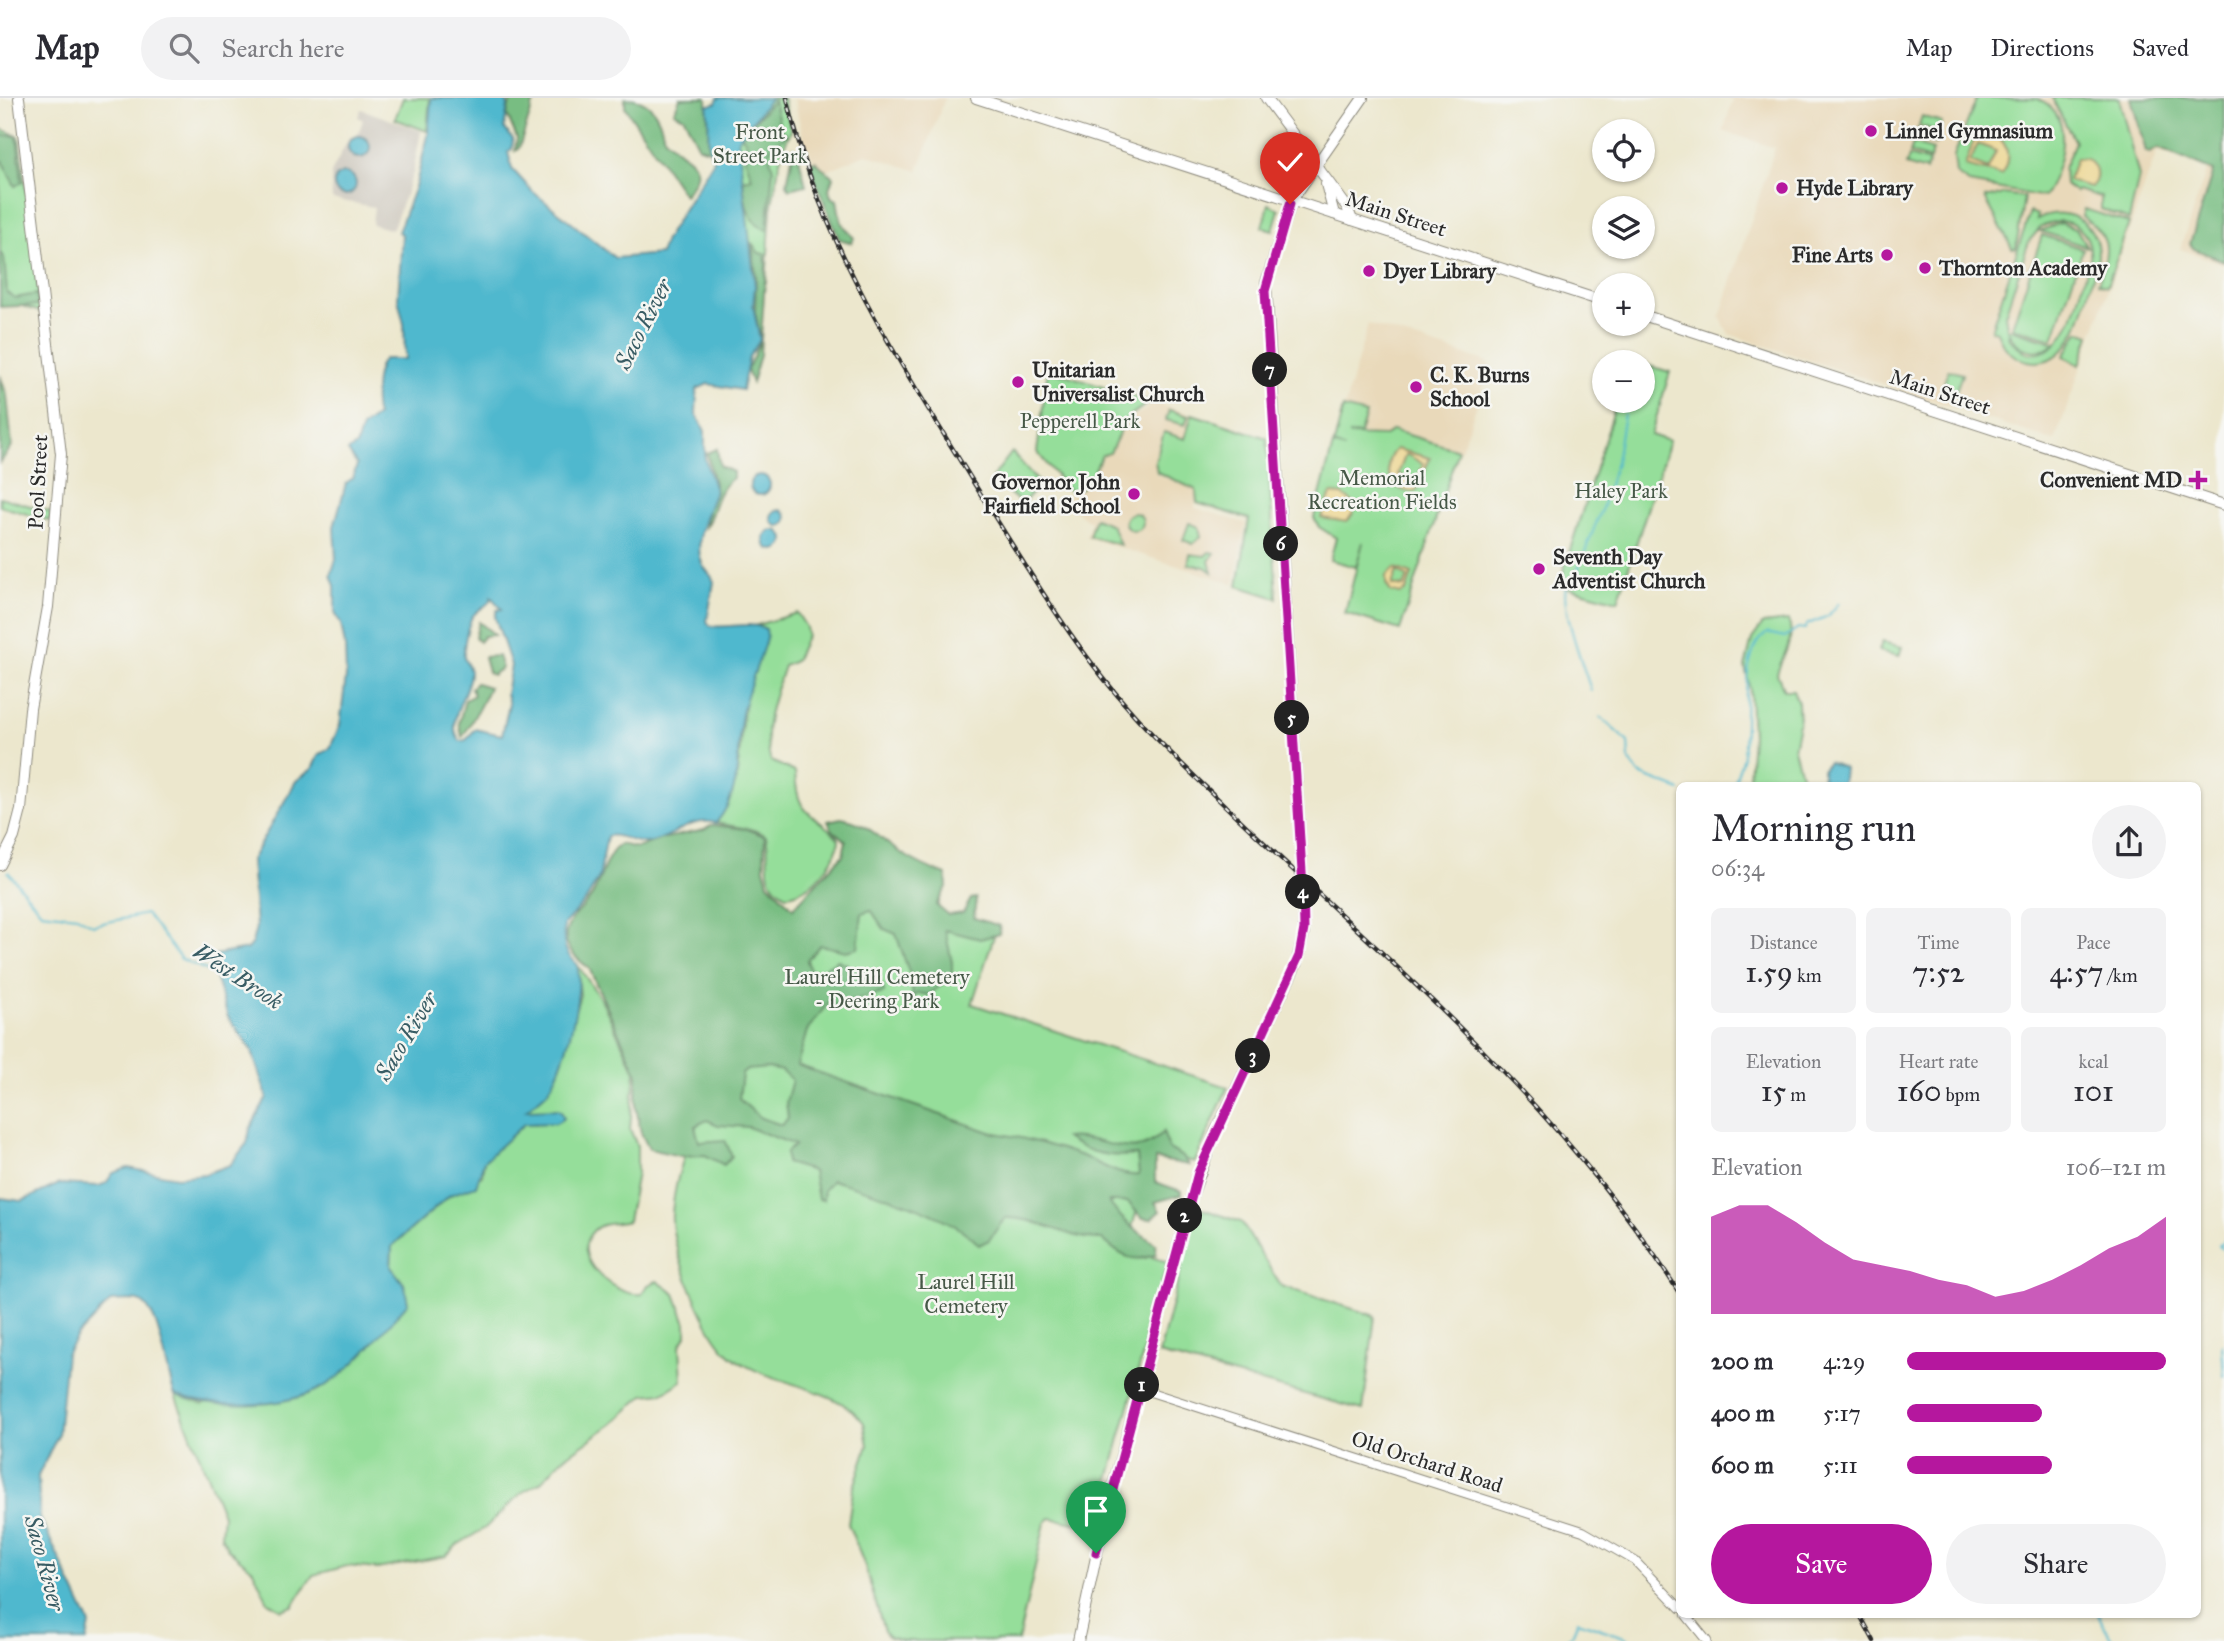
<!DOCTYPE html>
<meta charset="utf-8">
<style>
:root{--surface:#fff;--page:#f2f2f3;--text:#2b2b33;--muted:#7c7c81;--line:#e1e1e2;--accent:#b5179e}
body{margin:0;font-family:"IM FELL Great Primer",serif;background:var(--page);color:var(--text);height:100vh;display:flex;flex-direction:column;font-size:26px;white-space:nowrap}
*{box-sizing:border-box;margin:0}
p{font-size:23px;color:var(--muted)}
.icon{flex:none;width:38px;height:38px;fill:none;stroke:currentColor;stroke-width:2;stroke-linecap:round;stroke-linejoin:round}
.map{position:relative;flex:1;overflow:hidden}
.details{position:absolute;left:1676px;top:684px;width:525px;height:836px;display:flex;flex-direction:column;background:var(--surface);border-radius:10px;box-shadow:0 2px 5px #0004}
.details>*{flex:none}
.controls{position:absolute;left:1592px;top:21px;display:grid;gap:14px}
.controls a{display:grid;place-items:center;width:63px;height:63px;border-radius:50%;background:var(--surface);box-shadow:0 2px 5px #0004;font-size:35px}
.pin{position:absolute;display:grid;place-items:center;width:60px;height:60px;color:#fff;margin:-72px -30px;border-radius:50% 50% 50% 0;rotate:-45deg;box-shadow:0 0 7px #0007}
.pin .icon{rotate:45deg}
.km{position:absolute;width:35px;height:35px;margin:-18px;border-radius:50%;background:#222;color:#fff;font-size:19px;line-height:35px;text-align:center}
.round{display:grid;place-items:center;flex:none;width:74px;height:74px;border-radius:37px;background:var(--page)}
.head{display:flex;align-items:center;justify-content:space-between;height:119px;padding:0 35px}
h1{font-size:38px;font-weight:600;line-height:52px}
.metrics{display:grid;grid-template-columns:repeat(3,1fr);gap:10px;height:119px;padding:7px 35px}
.metrics div{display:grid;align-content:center;border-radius:10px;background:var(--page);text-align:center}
.metrics b{font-size:30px;font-weight:600}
.metrics small{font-size:19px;font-weight:400}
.metrics p{font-size:19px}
.chart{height:196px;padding:14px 35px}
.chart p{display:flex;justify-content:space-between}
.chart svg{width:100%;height:126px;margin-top:7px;fill:var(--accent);opacity:.7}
.primary-button{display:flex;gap:14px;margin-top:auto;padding:14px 35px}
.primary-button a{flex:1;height:80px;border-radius:42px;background:var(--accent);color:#fff;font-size:28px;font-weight:600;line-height:80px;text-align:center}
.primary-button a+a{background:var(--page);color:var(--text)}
ul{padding:0 35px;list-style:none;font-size:23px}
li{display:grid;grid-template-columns:112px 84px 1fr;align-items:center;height:52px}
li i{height:18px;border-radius:9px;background:var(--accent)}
header{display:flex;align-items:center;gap:42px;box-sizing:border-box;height:98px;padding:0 35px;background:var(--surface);border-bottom:2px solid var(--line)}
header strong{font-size:33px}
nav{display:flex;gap:38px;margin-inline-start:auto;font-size:24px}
.search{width:490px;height:63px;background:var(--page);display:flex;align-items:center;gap:18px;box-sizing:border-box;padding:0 24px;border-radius:38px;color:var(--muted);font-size:26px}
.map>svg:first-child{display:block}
.built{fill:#e9d9ba}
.industrial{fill:#c9c3b8}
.green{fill:#95de9a;stroke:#608462;stroke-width:2;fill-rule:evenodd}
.forest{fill:#78bd82;stroke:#527456;stroke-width:2;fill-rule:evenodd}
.sand{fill:#eeda9e;stroke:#8c8264;stroke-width:2;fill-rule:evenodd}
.water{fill:#50b8ce;stroke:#3e727c;stroke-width:2;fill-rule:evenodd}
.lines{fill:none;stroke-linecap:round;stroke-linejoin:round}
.stream{stroke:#50b8ce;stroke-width:2}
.minor-casing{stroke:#8c897c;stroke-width:10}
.major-casing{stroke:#8c897c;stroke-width:12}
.minor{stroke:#fff;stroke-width:8}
.major{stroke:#fff;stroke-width:10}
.rail-casing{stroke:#2b2b2b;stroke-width:4.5}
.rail{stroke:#f6f6f2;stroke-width:2;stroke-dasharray:5;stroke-linecap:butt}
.route-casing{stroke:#fff;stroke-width:14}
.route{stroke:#b5179e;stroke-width:9}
.poi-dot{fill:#b5179e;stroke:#f6f6f2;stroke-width:2.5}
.labels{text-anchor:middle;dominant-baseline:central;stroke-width:5;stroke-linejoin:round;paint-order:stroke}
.poi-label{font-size:21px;font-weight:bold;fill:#2b2b2b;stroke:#f6f6f2;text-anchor:start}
.park-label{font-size:21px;fill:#465847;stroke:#f6f6f2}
.street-label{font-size:21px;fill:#2b2b2b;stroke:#f6f6f2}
.water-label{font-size:23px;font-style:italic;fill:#385c64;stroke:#f6f6f2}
</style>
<header>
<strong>Map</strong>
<div class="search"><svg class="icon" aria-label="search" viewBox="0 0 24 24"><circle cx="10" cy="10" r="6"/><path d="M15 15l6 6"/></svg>Search here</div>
<nav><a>Map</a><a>Directions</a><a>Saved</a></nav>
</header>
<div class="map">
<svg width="2224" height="1543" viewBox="0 0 2224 1543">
<rect width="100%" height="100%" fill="#f6f6f2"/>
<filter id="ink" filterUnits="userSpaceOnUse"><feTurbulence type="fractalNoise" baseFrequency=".0143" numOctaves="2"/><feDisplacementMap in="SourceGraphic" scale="14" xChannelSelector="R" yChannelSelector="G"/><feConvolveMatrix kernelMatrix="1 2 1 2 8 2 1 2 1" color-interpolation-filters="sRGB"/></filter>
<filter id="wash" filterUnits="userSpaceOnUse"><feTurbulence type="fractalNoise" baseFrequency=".00686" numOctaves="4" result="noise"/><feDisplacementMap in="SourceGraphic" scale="28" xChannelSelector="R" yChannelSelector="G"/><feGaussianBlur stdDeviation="1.57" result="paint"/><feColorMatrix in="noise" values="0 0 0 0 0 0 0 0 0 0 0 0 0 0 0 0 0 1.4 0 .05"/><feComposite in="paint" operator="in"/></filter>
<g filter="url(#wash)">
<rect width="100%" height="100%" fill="#ece7cd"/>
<g class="built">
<polygon points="794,0 945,0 918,73 866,56 819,76 803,39"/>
<polygon points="1728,0 2224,0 2224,166 2180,151 2208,69 2157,53 2055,343 1729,236 1720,219 1775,50 1723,33 1733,2"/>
<polygon points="1368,226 1488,264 1490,269 1461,352 1392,330 1386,337 1349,336 1345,350 1334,346"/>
<polygon points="1150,304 1191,316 1185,340 1163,333 1154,361 1156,376 1196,393 1195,410 1246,425 1234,486 1086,439 1091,424 1066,407 1071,394 1087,387 1103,358 1111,355 1127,322 1146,311"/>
</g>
<polygon class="industrial" points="361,11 421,33 413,75 392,132 372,126 374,109 332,101 331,75 349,40 358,36 363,22 358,19"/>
<g class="green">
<polygon points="403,0 430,0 427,33 395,21"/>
<polygon points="770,0 783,0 791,33 782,52 771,111 766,185 753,186 752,163 742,116 738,37"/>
<path d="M 1977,0 C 1995,0 2022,0 2038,1 C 2078,17 2060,73 2044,99 L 1969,85 L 1956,76 L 1954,58 Z"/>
<polygon points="2052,0 2119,0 2139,79 2129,122 2101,111 2101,99 2077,92 2076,94 2065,87 2064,70 2075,44"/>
<polygon points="1922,18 1942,25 1939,34 1919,27"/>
<polygon points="1918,30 1938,37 1935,46 1915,40"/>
<polygon points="0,31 19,38 41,214 0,201"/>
<polygon points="1913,46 1933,52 1930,61 1910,55"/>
<polygon points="1909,58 1929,64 1926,73 1906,67"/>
<polygon points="2004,96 2024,99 2016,150 2012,150 1985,100"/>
<polygon points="1269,106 1279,112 1273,132 1262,129"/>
<path d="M 2084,111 L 2129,125 L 2107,188 L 2098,185 C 2109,151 2113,141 2082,118 Z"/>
<path d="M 2030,114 L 2038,117 L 2037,121 C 2070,104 2104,129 2097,165 C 2086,198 2077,273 2028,263 C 2012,260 2002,248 1997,234 L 1991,232 ZM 2061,123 C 2082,126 2092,141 2090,161 C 2080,193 2070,262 2027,255 L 2009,241 L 2005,217 L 2029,143 L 2042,128 Z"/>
<polygon points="2061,125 2077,132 2087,149 2040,133"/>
<polygon points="2042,137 2083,151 2053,241 2012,229"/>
<path d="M 2007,230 L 2056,245 C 2037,260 2015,252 2007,230 Z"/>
<polygon points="2079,233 2090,237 2080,267 2064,258"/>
<polygon points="1643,266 1670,274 1651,337 1669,343 1618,503 1559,487 1617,303 1643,303"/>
<path d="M 1048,271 L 1149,304 L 1126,321 L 1110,355 L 1102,357 C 1094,371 1088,396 1068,392 L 1037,354 Z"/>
<polygon points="1948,272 1962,276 1955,296 1942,292"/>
<polygon points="1343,310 1366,316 1360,336 1349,337 1386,338 1392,332 1458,352 1400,532 1345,515 1363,444 1356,469 1330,462 1336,440 1319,429 1314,420 1333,347 1345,351 1334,346"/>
<polygon points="1169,312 1188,318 1185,327 1166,322"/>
<polygon points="1192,316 1267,340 1277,500 1238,488 1249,421 1197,405 1196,392 1157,374 1155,363 1164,334 1185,341"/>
<polygon points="1012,354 1040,386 1022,406 992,380"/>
<polygon points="0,399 51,414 50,423 0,408"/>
<circle cx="1134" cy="424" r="9"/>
<polygon points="1095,420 1112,427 1120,447 1089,438"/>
<polygon points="1189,425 1199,429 1201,439 1193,446 1183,442"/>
<polygon points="1209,454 1215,455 1209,463 1212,474 1205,469 1188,466 1190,456 1205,458"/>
<path d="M 797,515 L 806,529 L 807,537 L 795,563 L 784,568 C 774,599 760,631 771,663 L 795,674 C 797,721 812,712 839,741 C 838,763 809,796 786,797 C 758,782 772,762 766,738 L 754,732 L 716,725 C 748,687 735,634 748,589 C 754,569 763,552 766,531 L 757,527 Z"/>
<path d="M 1788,523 C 1797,539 1781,560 1777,576 L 1784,592 L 1793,592 L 1798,605 L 1799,626 L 1794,651 L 1804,688 L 1752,688 L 1749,680 L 1752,638 L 1750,592 L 1745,569 L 1752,541 L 1763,526 Z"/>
<polygon points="1882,544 1902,549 1899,558 1879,553"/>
<path d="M 944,781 L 937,814 L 946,822 L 994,838 L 972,906 L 1228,989 L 1195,1064 L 1153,1054 L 1126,1151 L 1168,1164 L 1096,1429 L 1050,1420 L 1045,1425 L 1018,1543 L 904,1543 L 889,1539 L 884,1533 L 865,1468 L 848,1426 L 853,1392 L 868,1347 L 864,1325 C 836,1285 759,1288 725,1252 C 703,1228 670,1148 672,1116 C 676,1055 712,996 739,944 C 767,891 794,837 822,784 Z"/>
<path d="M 577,866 L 602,903 L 635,973 L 630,1031 L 637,1048 L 637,1075 L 628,1123 C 617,1127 602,1123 593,1133 C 567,1160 617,1200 642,1196 L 648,1187 L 657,1183 L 675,1196 L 686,1225 L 686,1237 L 680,1248 L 682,1283 L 663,1295 L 644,1297 L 612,1326 L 561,1362 L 541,1384 L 523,1394 L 485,1430 L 457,1447 L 446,1458 L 377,1471 L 347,1468 L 313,1477 L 293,1508 L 282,1512 L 268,1504 L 253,1472 L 228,1451 L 221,1438 L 223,1417 L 175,1297 L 203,1306 L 404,1186 L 391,1169 L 392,1148 L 450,1097 L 482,1077 L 484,1063 L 524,1025 L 537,1026 L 525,1012 L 546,995 L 552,986 L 580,897 Z"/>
<polygon points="1197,1109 1241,1124 1281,1188 1375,1218 1363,1312 1159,1256"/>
</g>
<g class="forest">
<polygon points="511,0 535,1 519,50 515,53 517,40 507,17"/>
<path d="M 625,0 C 650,0 659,15 664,39 C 683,61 714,65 684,97 L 625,9 Z"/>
<polygon points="680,0 707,0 709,52 699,49 684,19 674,14"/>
<polygon points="2131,0 2224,0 2224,163 2194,151 2190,146 2213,73 2158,50 2150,55 2146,54"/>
<path d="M 774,2 L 780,29 L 787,37 L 771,50 L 769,56 L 773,71 L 767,132 C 745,122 745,103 743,82 L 752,80 L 744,57 L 746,44 L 741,37 Z"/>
<polygon points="0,37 17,38 22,84 15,88 0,59"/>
<polygon points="794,50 797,52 806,87 789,91 787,86"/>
<polygon points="815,63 833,79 829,91 831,99 837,102 841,124 854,140 851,145 839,141 810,69 811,64"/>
<polygon points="752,145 759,155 765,156 766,166 760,257 752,285 747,272 761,242 755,214 756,179"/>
<polygon points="0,155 4,159 7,195 15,200 37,196 38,207 0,209"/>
<polygon points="0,277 7,298 12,348 0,365"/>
<path d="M 717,351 L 720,368 L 733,374 L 733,380 C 714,393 715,414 705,431 L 708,410 L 716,394 L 707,355 Z"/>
<polygon points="479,524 495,537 484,538 479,544 475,539"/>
<polygon points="498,558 502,570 492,577 488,574 484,559"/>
<path d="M 476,585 L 489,589 C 487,595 465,638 462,639 L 459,625 L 465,602 L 474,597 L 471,590 Z"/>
<path d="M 841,720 C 868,724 879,741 901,755 C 915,764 930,771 946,777 L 947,789 L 936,807 L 948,817 L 963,815 L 971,801 L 976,800 L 974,820 L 1000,828 L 999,836 L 980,841 L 945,832 L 952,864 L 952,878 L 929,897 L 918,895 L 913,900 L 911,880 L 896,836 L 884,831 L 871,812 L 862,815 L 858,850 L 846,853 L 820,847 L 807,862 L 810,872 L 819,873 L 838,862 L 847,866 L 850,876 L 861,870 L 883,888 L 884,895 L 849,903 L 842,909 L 828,905 L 807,933 L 797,967 L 990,1034 C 1021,1039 1052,1047 1082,1058 C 1099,1065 1120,1079 1139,1077 L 1137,1057 C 1110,1060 1088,1055 1065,1040 C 1099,1035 1134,1068 1163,1034 L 1169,1051 L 1182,1058 L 1189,1067 L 1155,1061 L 1155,1084 L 1181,1093 L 1181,1097 L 1155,1104 L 1160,1113 L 1151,1121 L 1142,1120 L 1128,1104 L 1109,1104 C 1119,1120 1139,1135 1156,1146 L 1156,1156 C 1133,1167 1119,1157 1102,1141 C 1068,1143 1038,1118 1005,1120 L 989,1142 L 979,1147 C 952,1115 872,1094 832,1082 L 824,1092 L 823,1102 L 818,1101 L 813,1073 L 786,1065 L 786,1054 L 795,1047 L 748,1029 L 718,1027 L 707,1022 L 695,1028 L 699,1044 L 725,1042 L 732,1058 L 724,1067 L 705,1057 L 680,1058 L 649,1051 L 641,1035 L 636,1009 L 637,975 L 589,870 C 578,862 564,851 566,835 C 568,820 583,812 591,799 C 602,783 604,758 620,746 L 637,750 L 661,741 L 704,732 L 712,727 L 747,731 L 765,738 L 764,770 L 768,785 L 793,810 L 843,757 L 846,743 L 832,732 L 828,723 ZM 768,970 L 782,973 L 792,982 L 786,1004 L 788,1020 L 782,1027 L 761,1020 L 739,1001 L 742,976 L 747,972 Z"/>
</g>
<g class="sand">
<path d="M 1977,34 C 2003,31 2016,56 2001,77 L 1965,68 ZM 1978,46 L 1996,53 L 1988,71 L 1970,64 Z"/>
<path d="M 2076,60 L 2087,61 C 2097,68 2100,80 2091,89 L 2068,83 Z"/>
<path d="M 1396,351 L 1430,360 L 1416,393 C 1391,397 1379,368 1396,351 ZM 1406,356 L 1423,366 L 1418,381 L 1414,383 L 1398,376 Z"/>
<polygon points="1331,396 1343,397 1352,404 1353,415 1347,424 1321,420"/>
<path d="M 1395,470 L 1412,476 L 1406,493 L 1401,496 L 1391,494 L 1386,486 L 1386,478 ZM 1397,473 L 1408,479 L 1404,489 L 1392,487 Z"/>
</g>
<g class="water">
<path d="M 431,0 L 505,0 L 508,8 L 504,30 L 513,41 L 512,51 L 508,54 L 512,71 L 532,93 L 615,160 L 660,156 L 665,142 L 714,62 C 704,47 711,25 707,8 L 716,5 L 718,0 L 771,0 L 738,41 L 755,188 L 753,208 L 760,242 L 749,259 L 742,292 L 708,286 L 697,291 L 696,316 L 705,333 L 705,361 L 715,393 C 708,412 693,444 702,465 C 705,473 712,476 714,484 L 707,523 L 710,528 C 730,531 747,522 766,531 L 767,538 C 759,565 748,589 742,616 C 734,656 745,690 716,725 C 689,718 672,742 646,745 C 633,746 621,735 607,738 L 599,780 L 586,802 L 564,826 C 563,843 563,854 577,866 C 584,893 565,971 547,994 C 541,1001 532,1006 526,1012 L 557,1011 L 561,1013 L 564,1020 L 556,1025 L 524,1026 L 484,1063 L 476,1088 L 450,1097 L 392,1148 L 391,1169 L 404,1186 L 408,1205 C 386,1230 352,1273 323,1289 C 284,1311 216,1311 175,1297 C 166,1275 160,1209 139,1203 C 131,1201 119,1203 111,1203 L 77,1238 L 66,1256 L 58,1337 L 38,1378 L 40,1420 L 90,1526 L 87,1543 L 0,1543 L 0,1100 L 22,1103 L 59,1086 L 99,1088 L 106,1085 L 113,1075 L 128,1070 L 177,1079 L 205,1076 L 230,1067 L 247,1045 L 250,1031 L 267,999 L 251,951 L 228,919 L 210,863 L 215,857 L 247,851 L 252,845 L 256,829 L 251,762 L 296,683 L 312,671 L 318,658 L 330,650 L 340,627 L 346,578 L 345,548 L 341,526 L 335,515 L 335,488 L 331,477 L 336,461 L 334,429 L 346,385 L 353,380 L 357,367 L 348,353 L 356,348 L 362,329 L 377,318 C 373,305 374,271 384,261 L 405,261 L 404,226 L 398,201 L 402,136 L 398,134 L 416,86 L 428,37 ZM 491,499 L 502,511 L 497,512 L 495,519 L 511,567 L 506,596 L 509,606 L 502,637 L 475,631 L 466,642 L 460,643 C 444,622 470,595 470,574 C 470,569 465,564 464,559 C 463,548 467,531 471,521 C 475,511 491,508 491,499 Z"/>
<circle cx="359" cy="49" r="11"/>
<circle cx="345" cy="86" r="11"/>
<circle cx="760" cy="387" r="10"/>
<circle cx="779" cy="420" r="8"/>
<circle cx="774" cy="442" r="10"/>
<polygon points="1828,664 1844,670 1842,688 1823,688 1822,672"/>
</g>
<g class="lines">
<g class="stream">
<polyline points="1576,477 1602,410 1616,364 1624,316"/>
<path d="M 1575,482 L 1567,486 C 1558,502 1584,571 1591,592"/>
<polyline points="1600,619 1628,644 1629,661 1639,676 1680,692"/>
<path d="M 1733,688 C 1736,679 1740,670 1742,661 C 1750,627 1736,558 1767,535 L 1785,539 L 1798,530 L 1805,531 L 1806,527 L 1828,518 L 1839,505"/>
<polyline points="8,774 41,814 77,818 93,827 146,816 181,861 213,875"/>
<polyline points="2224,1142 2219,1148 2224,1152"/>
<polyline points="2222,1247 2224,1278"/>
<polyline points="2098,1517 2113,1543"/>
<polyline points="1564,1543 1573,1535 1578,1523 1627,1540"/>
</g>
</g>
</g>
<g filter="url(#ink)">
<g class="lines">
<defs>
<g id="minor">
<polyline points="1141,1291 1583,1433 1635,1463 1680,1510"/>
<polyline points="1686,1517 1707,1543"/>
</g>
<g id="major">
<polyline points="976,0 1605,204"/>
<polyline points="1266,0 1347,109 1352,122"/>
<polyline points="1326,86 1334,116"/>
<polyline points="1643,217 2224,407"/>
<polyline points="0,767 14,739 21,712 30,611 48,509 61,356 19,0"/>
<polyline points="1078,1543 1104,1422 1191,1100 1216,1033 1296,867 1304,835 1303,789 1266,185 1292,102 1363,0"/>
</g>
</defs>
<use href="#minor" class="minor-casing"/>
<use href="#major" class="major-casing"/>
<use href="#minor" class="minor"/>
<use href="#major" class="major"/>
<defs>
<g id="rail">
<path d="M 787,0 C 821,146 898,261 975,387 C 1030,475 1082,565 1156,640 C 1336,823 1541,975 1680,1196"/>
<polyline points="1860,1517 1874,1543"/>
</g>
</defs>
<use href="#rail" class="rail-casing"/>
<use href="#rail" class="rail"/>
</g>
</g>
<g class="lines" filter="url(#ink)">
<defs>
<polyline id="route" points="1096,1455 1198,1075 1299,858 1304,831 1303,789 1265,193 1290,106"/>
</defs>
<use href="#route" class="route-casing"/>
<use href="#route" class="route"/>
</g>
<g class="poi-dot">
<circle cx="1871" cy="33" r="7"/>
<circle cx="1782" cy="90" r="7"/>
<circle cx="1887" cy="157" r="7"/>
<circle cx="1925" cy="170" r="7"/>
<circle cx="1369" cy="173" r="7"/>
<circle cx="1018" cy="284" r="7"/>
<circle cx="1416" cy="289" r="7"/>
<path d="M2194.5 371.5h7v7h7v7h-7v7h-7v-7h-7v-7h7z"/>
<circle cx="1134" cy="396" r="7"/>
<circle cx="1539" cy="471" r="7"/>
</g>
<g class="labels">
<g class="poi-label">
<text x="1885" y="33">Linnel Gymnasium</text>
<text x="1796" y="90">Hyde Library</text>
<text x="1873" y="157" text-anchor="end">Fine Arts</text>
<text x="1939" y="170">Thornton Academy</text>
<text x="1383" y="173">Dyer Library</text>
<text x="1032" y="272">Unitarian<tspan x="1032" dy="24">Universalist Church</tspan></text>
<text x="1430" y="277">C. K. Burns<tspan x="1430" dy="24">School</tspan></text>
<text x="2182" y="382" text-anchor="end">Convenient MD</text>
<text x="1120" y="384" text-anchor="end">Governor John<tspan x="1120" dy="24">Fairfield School</tspan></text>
<text x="1553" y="459">Seventh Day<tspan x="1553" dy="24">Adventist Church</tspan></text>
</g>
<g class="park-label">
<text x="760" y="34">Front<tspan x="760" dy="24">Street Park</tspan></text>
<text x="1080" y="323">Pepperell Park</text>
<text x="1382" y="380">Memorial<tspan x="1382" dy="24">Recreation Fields</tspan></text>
<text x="1621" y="393">Haley Park</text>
<text x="877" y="879">Laurel Hill Cemetery<tspan x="877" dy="24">- Deering Park</tspan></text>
<text x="966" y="1184">Laurel Hill<tspan x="966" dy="24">Cemetery</tspan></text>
</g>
<g class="street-label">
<text transform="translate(1396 116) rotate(18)">Main Street</text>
<text transform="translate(1940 294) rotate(18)">Main Street</text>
<text transform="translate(38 384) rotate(-87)">Pool Street</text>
<text transform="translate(1427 1364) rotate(18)">Old Orchard Road</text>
</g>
<g class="water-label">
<text transform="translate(643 226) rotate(-63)">Saco River</text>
<text transform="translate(238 878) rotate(33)">West Brook</text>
<text transform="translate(406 938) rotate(-59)">Saco River</text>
<text transform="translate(45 1465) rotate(75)">Saco River</text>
</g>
</g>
</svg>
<div class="controls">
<a><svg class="icon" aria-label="locate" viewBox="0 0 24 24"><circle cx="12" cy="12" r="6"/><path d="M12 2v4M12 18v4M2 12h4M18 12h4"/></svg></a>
<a><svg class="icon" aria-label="layers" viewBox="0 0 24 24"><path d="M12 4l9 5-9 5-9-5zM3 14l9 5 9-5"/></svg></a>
<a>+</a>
<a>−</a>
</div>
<div class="pin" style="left:1096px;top:1455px;background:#1e9e55"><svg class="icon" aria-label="arrive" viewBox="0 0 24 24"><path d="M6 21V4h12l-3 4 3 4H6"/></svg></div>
<div class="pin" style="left:1290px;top:106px;background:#d93025"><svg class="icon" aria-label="check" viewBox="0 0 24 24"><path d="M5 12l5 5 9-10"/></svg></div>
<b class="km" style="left:1142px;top:1287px">1</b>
<b class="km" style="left:1185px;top:1118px">2</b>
<b class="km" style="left:1253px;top:958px">3</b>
<b class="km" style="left:1303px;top:794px">4</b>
<b class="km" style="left:1292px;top:620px">5</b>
<b class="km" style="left:1281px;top:446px">6</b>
<b class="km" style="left:1270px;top:272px">7</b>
<section class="details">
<div class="head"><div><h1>Morning run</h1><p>06:34</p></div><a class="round"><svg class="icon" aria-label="share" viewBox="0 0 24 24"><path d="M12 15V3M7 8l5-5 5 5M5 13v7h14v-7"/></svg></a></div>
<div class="metrics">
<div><p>Distance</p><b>1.59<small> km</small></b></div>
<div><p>Time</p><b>7:52</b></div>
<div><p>Pace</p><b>4:57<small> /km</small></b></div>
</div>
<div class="metrics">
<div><p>Elevation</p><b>15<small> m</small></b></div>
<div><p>Heart rate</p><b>160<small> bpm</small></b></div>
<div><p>kcal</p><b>101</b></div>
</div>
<div class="chart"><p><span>Elevation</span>106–121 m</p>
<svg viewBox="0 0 160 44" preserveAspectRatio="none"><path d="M0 44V10L10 6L20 6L30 12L40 19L50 25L60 27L70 29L80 32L90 34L100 38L110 36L120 32L130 27L140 21L150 17L160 10V44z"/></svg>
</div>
<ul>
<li><b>200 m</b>4:29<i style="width:100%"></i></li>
<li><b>400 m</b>5:17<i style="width:52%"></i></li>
<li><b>600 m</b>5:11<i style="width:56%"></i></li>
</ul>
<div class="primary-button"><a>Save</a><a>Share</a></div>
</section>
</div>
